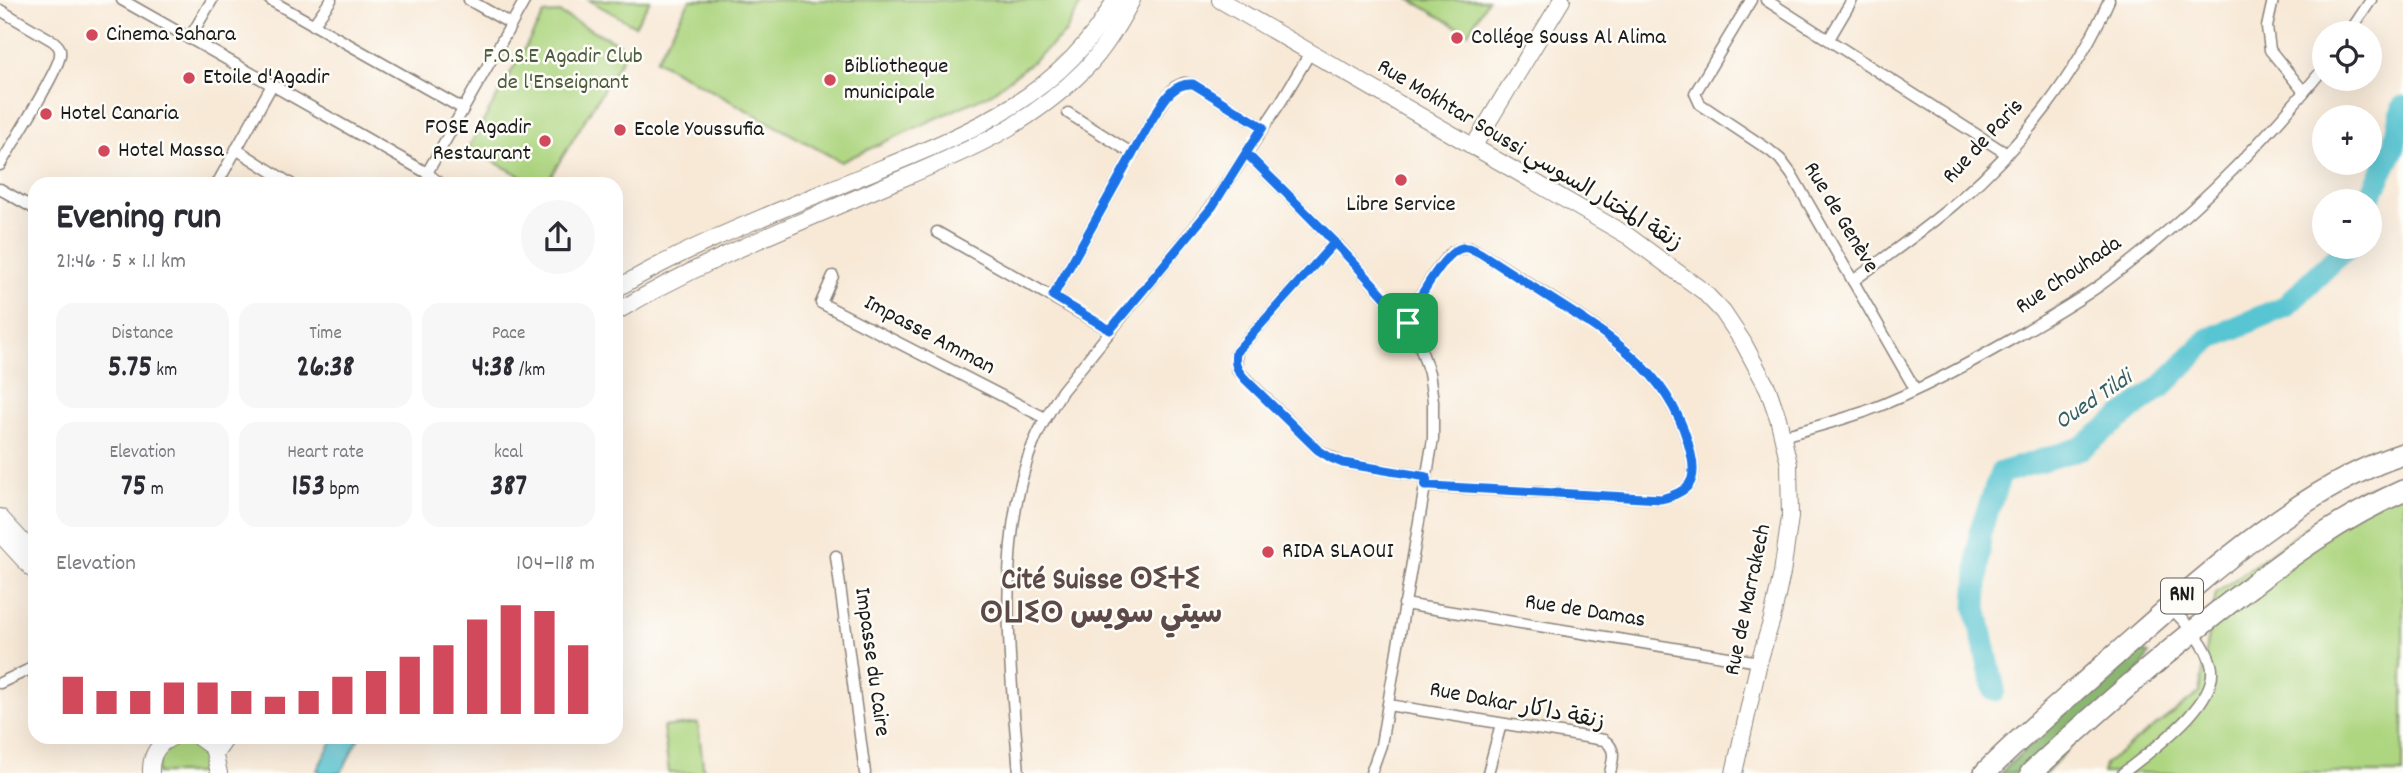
<!DOCTYPE html>
<meta charset="utf-8">
<style>
:root{--surface:#fff;--page:#f7f7f7;--text:#2b2b33;--muted:#7c7c81;--accent:#d1495b}
body{margin:0;font-family:Dekko,"Playpen Sans Arabic","Noto Sans Tifinagh",sans-serif;background:var(--page);color:var(--text);height:100vh;display:flex;flex-direction:column;font-size:26px;white-space:nowrap}
*{box-sizing:border-box;margin:0}
p{font-size:23px;color:var(--muted)}
.icon{flex:none;width:38px;height:38px;fill:none;stroke:currentColor;stroke-width:2;stroke-linecap:round;stroke-linejoin:round}
.map{position:relative;flex:1;overflow:hidden}
.panel{position:absolute;left:28px;top:177px;width:595px;height:567px;display:flex;flex-direction:column;background:var(--surface);border-radius:21px;box-shadow:0 7px 28px #0002}
.panel>*{flex:none}
.buttons{position:absolute;left:2312px;top:21px;display:grid;gap:14px}
.buttons a{display:grid;place-items:center;width:70px;height:70px;border-radius:50%;background:var(--surface);box-shadow:0 7px 28px #0002;font-size:35px}
.pin{position:absolute;display:grid;place-items:center;width:60px;height:60px;color:#fff;margin:-30px;border-radius:14px;box-shadow:0 4px 10px #0006}
.round{display:grid;place-items:center;flex:none;width:74px;height:74px;border-radius:37px;background:var(--page)}
.summary{display:flex;align-items:center;justify-content:space-between;height:119px;padding:0 28px}
h1{font-size:38px;font-weight:800;line-height:52px}
.metrics{display:grid;grid-template-columns:repeat(3,1fr);gap:10px;height:119px;padding:7px 28px}
.metrics div{display:grid;align-content:center;border-radius:18px;background:var(--page);text-align:center}
.metrics b{font-size:30px;font-weight:800}
.metrics small{font-size:19px;font-weight:400}
.metrics p{font-size:19px}
.chart{height:196px;padding:14px 28px}
.chart p{display:flex;justify-content:space-between}
.chart svg{width:100%;height:126px;margin-top:7px;stroke:var(--accent);stroke-width:6}
.map>svg:first-child{display:block}
.green{fill:#aed681;stroke:#65794e;stroke-width:2}
.forest{fill:#8ab76f;stroke:#536a46;stroke-width:2}
.water{fill:#59c5d2;stroke:#3a7077;stroke-width:2}
.lines{fill:none;stroke-linecap:round;stroke-linejoin:round}
.river{stroke:#59c5d2;stroke-width:23}
.street-casing{stroke:#8a827a;stroke-width:13}
.secondary-casing{stroke:#8a827a;stroke-width:18}
.highway-casing{stroke:#8a827a;stroke-width:24}
.street{stroke:#fff;stroke-width:10}
.secondary{stroke:#fff;stroke-width:16}
.highway{stroke:#fff;stroke-width:21}
.route-casing{stroke:#fff;stroke-width:14}
.route{stroke:#1a73e8;stroke-width:9}
.poi-dot{fill:#d1495b;stroke:#fdfcf7;stroke-width:2.5}
.labels{text-anchor:middle;dominant-baseline:central;stroke-width:5;stroke-linejoin:round;paint-order:stroke}
.shield{fill:#fdfcf7;stroke:#605f5e;stroke-width:2}
.shield-label{font-size:21px;font-weight:bold;fill:#1c1c1c}
.poi-label{font-size:23px;fill:#1c1c1c;stroke:#fdfcf7;text-anchor:start}
.park-label{font-size:23px;fill:#4f5d3f;stroke:#fdfcf7}
.street-label{font-size:23px;fill:#1c1c1c;stroke:#fdfcf7}
.water-label{font-size:24px;font-style:italic;fill:#346065;stroke:#fdfcf7}
.district-label{font-size:30px;font-weight:bold;fill:#5d4947;stroke:#fdfcf7}
</style>
<div class="map">
<svg width="2403" height="773" viewBox="0 0 2403 773">
<rect width="100%" height="100%" fill="#fdfcf7"/>
<filter id="ink" filterUnits="userSpaceOnUse"><feTurbulence type="fractalNoise" baseFrequency=".0143" numOctaves="2"/><feDisplacementMap in="SourceGraphic" scale="14" xChannelSelector="R" yChannelSelector="G"/><feConvolveMatrix kernelMatrix="1 2 1 2 8 2 1 2 1" color-interpolation-filters="sRGB"/></filter>
<filter id="wash" filterUnits="userSpaceOnUse"><feTurbulence type="fractalNoise" baseFrequency=".00686" numOctaves="4" result="noise"/><feDisplacementMap in="SourceGraphic" scale="28" xChannelSelector="R" yChannelSelector="G"/><feGaussianBlur stdDeviation="1.57" result="paint"/><feColorMatrix in="noise" values="0 0 0 0 0 0 0 0 0 0 0 0 0 0 0 0 0 1.4 0 .05"/><feComposite in="paint" operator="in"/></filter>
<g filter="url(#wash)">
<rect width="100%" height="100%" fill="#f8e9d7"/>
<g class="green">
<polygon points="589,0 650,0 635,26"/>
<polygon points="690,0 1083,0 1065,33 1032,62 992,93 841,162 656,60"/>
<polygon points="1411,0 1488,0 1468,33"/>
<polygon points="559,13 621,45 623,57 546,184 536,184 468,148 544,14"/>
<polygon points="2403,476 2403,773 2103,773 2105,764 2199,693 2216,593 2356,492"/>
<polygon points="698,723 704,773 669,773 663,727"/>
<path d="M 179,741 C 199,740 212,753 211,773 L 157,773 L 160,755 Z"/>
</g>
<polygon class="forest" points="2136,650 2149,654 2142,667 2046,773 2000,773"/>
<polygon class="water" points="334,737 359,738 341,773 322,773 317,770"/>
<g class="lines">
<g class="river">
<polyline points="2368,201 2394,147 2403,107"/>
<polyline points="1994,690 1976,607 1980,532 2001,473 2081,448 2161,387 2209,339 2286,306 2347,247"/>
</g>
</g>
</g>
<g filter="url(#ink)">
<g class="lines">
<defs>
<g id="street">
<polyline points="122,0 348,128 427,173 441,184"/>
<polyline points="270,0 463,109"/>
<polyline points="469,0 511,24"/>
<polyline points="1751,0 1695,93 1700,104 1769,150 1780,159 1792,175 1915,389"/>
<polyline points="1766,0 2007,154"/>
<polyline points="2273,0 2267,27 2270,50 2304,92"/>
<path d="M 0,10 L 53,41 C 58,45 61,48 60,55 C 59,70 11,146 0,165"/>
<polyline points="313,25 331,0"/>
<polyline points="2349,33 2371,0"/>
<polyline points="189,39 212,0"/>
<polyline points="1829,39 1852,0"/>
<polyline points="1068,113 1133,154"/>
<polyline points="236,149 291,184"/>
<polyline points="1246,153 1335,242 1408,323 1420,346 1429,373 1433,401 1433,439 1381,745 1371,773"/>
<polyline points="427,173 525,0"/>
<polyline points="217,184 272,85"/>
<polyline points="0,189 35,209"/>
<polyline points="937,232 1110,330"/>
<polyline points="1335,242 1236,352 1237,370 1318,450 1343,463 1427,477"/>
<polyline points="833,276 821,303 1045,418"/>
<path d="M 1853,281 C 1888,255 1926,229 1959,200 C 2022,146 2076,76 2109,0"/>
<polyline points="1053,296 1151,121 1168,95 1175,87 1184,83 1193,84 1263,127"/>
<path d="M 1408,323 C 1414,305 1439,261 1454,251 C 1460,248 1464,248 1471,248 C 1497,262 1523,280 1548,296 C 1613,338 1672,373 1691,454 C 1698,483 1688,492 1661,499 L 1425,486"/>
<path d="M 1782,436 C 1809,429 1837,421 1864,412 C 1920,391 1974,361 2026,331 C 2053,315 2082,299 2107,280 C 2188,219 2260,147 2324,68"/>
<polyline points="836,556 865,773"/>
<polyline points="1404,604 1759,662"/>
<polyline points="0,683 28,670 35,663"/>
<path d="M 1388,705 L 1604,740 C 1617,749 1613,759 1610,773"/>
<path d="M 1019,773 C 1011,672 996,555 1028,458 C 1036,433 1049,412 1062,391 L 1211,207 L 1282,100 L 1310,53"/>
<polyline points="1488,773 1501,724"/>
<path d="M 2123,773 C 2149,752 2222,702 2211,664 C 2205,641 2186,624 2170,607"/>
</g>
<g id="secondary">
<polyline points="1220,0 1628,236 1703,291 1723,312 1743,342 1768,389 1778,418 1789,464 1790,517 1782,573 1772,619 1759,662 1734,773"/>
<polyline points="1473,147 1562,0"/>
<path d="M 616,289 C 690,245 769,215 848,182 C 951,139 1059,104 1115,0"/>
<path d="M 616,312 C 698,263 787,228 875,190 C 952,157 1024,131 1084,70 C 1104,50 1119,24 1132,0"/>
<polyline points="0,517 35,555"/>
<polyline points="0,534 35,572"/>
<polyline points="198,737 213,748 219,773"/>
<polyline points="215,754 227,737"/>
<path d="M 151,773 C 150,756 158,743 173,737"/>
</g>
<g id="highway">
<path d="M 1985,773 C 2025,732 2070,696 2112,658 C 2193,587 2300,487 2403,454"/>
<path d="M 2031,773 C 2099,710 2169,649 2242,593 C 2292,554 2344,517 2403,491"/>
</g>
</defs>
<use href="#street" class="street-casing"/>
<use href="#secondary" class="secondary-casing"/>
<use href="#highway" class="highway-casing"/>
<use href="#street" class="street"/>
<use href="#secondary" class="secondary"/>
<use href="#highway" class="highway"/>
</g>
</g>
<g class="lines" filter="url(#ink)">
<defs>
<path id="route" d="M 1408,323 C 1372,282 1335,242 1296,203 C 1280,186 1262,170 1246,153 L 1212,207 L 1110,330 L 1053,296 L 1151,121 C 1162,104 1171,82 1193,84 L 1263,127 L 1246,153 L 1335,242 L 1236,352 C 1234,365 1237,370 1245,379 L 1318,450 L 1331,458 L 1343,463 L 1427,477 L 1425,486 L 1431,486 L 1661,499 C 1688,492 1698,483 1691,454 C 1674,379 1622,344 1561,305 C 1534,288 1507,270 1480,253 C 1472,249 1467,246 1459,249 C 1442,256 1414,305 1408,323"/>
</defs>
<use href="#route" class="route-casing"/>
<use href="#route" class="route"/>
</g>
<g class="poi-dot">
<circle cx="92" cy="35" r="7"/>
<circle cx="1457" cy="38" r="7"/>
<circle cx="189" cy="78" r="7"/>
<circle cx="830" cy="80" r="7"/>
<circle cx="46" cy="114" r="7"/>
<circle cx="620" cy="130" r="7"/>
<circle cx="545" cy="141" r="7"/>
<circle cx="104" cy="151" r="7"/>
<circle cx="1401" cy="180" r="7"/>
<circle cx="1268" cy="552" r="7"/>
</g>
<g class="labels">
<rect class="shield" x="2161" y="578.5" width="42" height="35" rx="5"/>
<g class="shield-label">
<text x="2182" y="596">RN1</text>
</g>
<g class="poi-label">
<text x="106" y="35">Cinema Sahara</text>
<text x="1471" y="38">Collége Souss Al Alima</text>
<text x="844" y="67">Bibliotheque<tspan x="844" dy="26">municipale</tspan></text>
<text x="203" y="78">Etoile d'Agadir</text>
<text x="60" y="114">Hotel Canaria</text>
<text x="531" y="128" text-anchor="end">FOSE Agadir<tspan x="531" dy="26">Restaurant</tspan></text>
<text x="634" y="130">Ecole Youssufia</text>
<text x="118" y="151">Hotel Massa</text>
<text x="1401" y="205" text-anchor="middle">Libre Service</text>
<text x="1282" y="552">RIDA SLAOUI</text>
</g>
<g class="park-label">
<text x="563" y="57">F.O.S.E Agadir Club<tspan x="563" dy="26">de l'Enseignant</tspan></text>
</g>
<g class="street-label">
<text transform="translate(1984 142) rotate(-47)">Rue de Paris</text>
<text transform="translate(1529 156) rotate(31)">Rue Mokhtar Soussi زنقة المختار السوسي</text>
<text transform="translate(1840 218) rotate(59)">Rue de Genève</text>
<text transform="translate(2069 276) rotate(-34)">Rue Chouhada</text>
<text transform="translate(929 336) rotate(28)">Impasse Amman</text>
<text transform="translate(1749 600) rotate(-78)">Rue de Marrakech</text>
<text transform="translate(1585 612) rotate(9)">Rue de Damas</text>
<text transform="translate(871 662) rotate(82)">Impasse du Caire</text>
<text transform="translate(1517 707) rotate(11)">Rue Dakar زنقة داكار</text>
</g>
<g class="water-label">
<text transform="translate(2094 401) rotate(-34)">Oued Tildi</text>
</g>
<g class="district-label">
<text x="1101" y="582">Cité Suisse ⵙⵉⵜⵉ<tspan x="1101" dy="34">ⵙⵡⵉⵙ سيتي سويس</tspan></text>
</g>
</g>
</svg>
<div class="buttons">
<a><svg class="icon" aria-label="locate" viewBox="0 0 24 24"><circle cx="12" cy="12" r="6"/><path d="M12 2v4M12 18v4M2 12h4M18 12h4"/></svg></a>
<a>+</a>
<a>−</a>
</div>
<div class="pin" style="left:1408px;top:323px;background:#1e9e55"><svg class="icon" aria-label="arrive" viewBox="0 0 24 24"><path d="M6 21V4h12l-3 4 3 4H6"/></svg></div>
<section class="panel">
<div class="summary"><div><h1>Evening run</h1><p>21:46 · 5 × 1.1 km</p></div><a class="round"><svg class="icon" aria-label="share" viewBox="0 0 24 24"><path d="M12 15V3M7 8l5-5 5 5M5 13v7h14v-7"/></svg></a></div>
<div class="metrics">
<div><p>Distance</p><b>5.75<small> km</small></b></div>
<div><p>Time</p><b>26:38</b></div>
<div><p>Pace</p><b>4:38<small> /km</small></b></div>
</div>
<div class="metrics">
<div><p>Elevation</p><b>75<small> m</small></b></div>
<div><p>Heart rate</p><b>153<small> bpm</small></b></div>
<div><p>kcal</p><b>387</b></div>
</div>
<div class="chart"><p><span>Elevation</span>104–118 m</p>
<svg viewBox="0 0 160 44" preserveAspectRatio="none"><path d="M5 44V31M15 44V36M25 44V36M35 44V33M45 44V33M55 44V36M65 44V38M75 44V36M85 44V31M95 44V29M105 44V24M115 44V20M125 44V11M135 44V6M145 44V8M155 44V20"/></svg>
</div>
</section>
</div>
